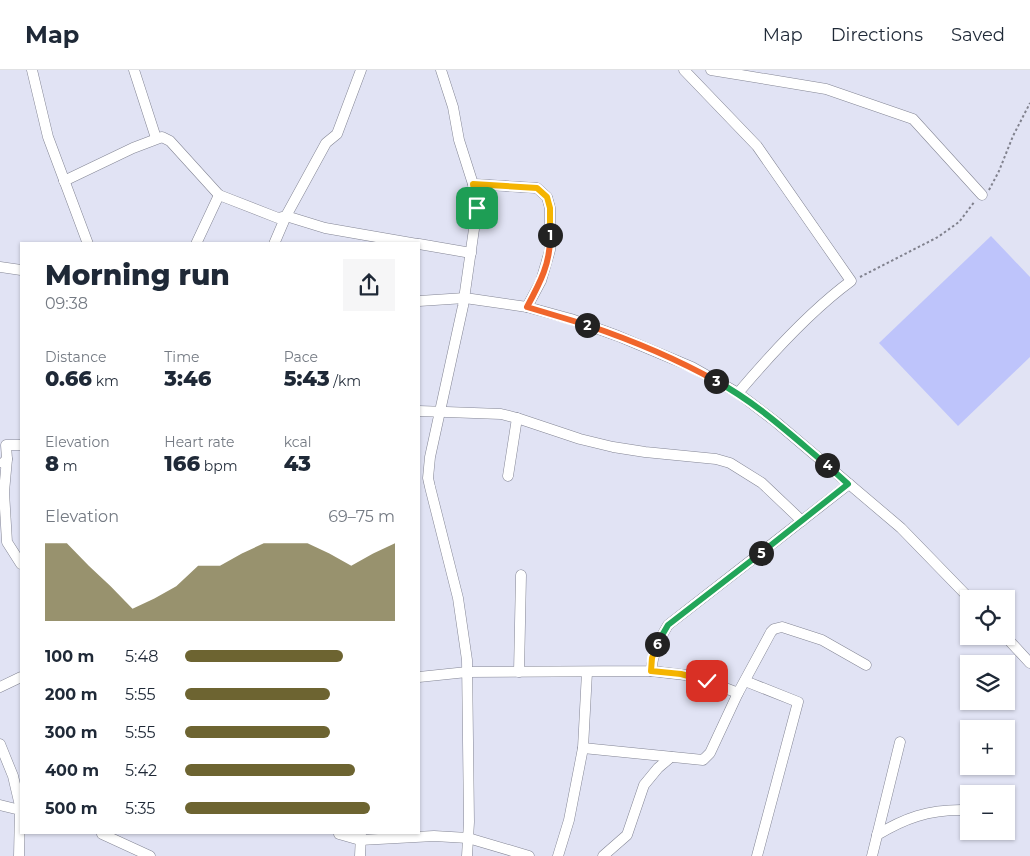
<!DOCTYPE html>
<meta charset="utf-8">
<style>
:root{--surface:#fff;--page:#f6f6f7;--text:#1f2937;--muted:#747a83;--line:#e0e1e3;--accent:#6d6431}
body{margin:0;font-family:Montserrat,sans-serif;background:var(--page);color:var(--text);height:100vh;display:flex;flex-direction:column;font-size:19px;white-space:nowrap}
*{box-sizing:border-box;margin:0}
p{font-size:16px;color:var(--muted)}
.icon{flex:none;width:28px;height:28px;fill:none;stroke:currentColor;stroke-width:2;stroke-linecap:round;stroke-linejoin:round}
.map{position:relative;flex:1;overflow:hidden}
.details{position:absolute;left:20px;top:172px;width:400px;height:592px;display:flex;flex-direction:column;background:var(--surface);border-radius:0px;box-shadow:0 1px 4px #0004}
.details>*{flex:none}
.controls{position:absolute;left:960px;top:520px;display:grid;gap:10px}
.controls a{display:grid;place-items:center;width:55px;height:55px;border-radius:0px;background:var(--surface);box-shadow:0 1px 4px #0004;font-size:25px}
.pin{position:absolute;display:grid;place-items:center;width:42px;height:42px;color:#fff;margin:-21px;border-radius:10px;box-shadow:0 2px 8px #0006}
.km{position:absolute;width:25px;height:25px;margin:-12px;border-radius:50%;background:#222;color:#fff;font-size:14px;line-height:25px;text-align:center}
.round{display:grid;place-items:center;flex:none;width:52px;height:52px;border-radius:0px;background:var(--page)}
.summary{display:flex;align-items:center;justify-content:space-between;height:85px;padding:0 25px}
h1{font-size:28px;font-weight:800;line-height:38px}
.metrics{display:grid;grid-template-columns:repeat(3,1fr);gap:8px;height:85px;padding:5px 25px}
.metrics div{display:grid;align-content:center}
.metrics b{font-size:21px;font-weight:800}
.metrics small{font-size:14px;font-weight:400}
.metrics p{font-size:14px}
.chart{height:140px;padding:10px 25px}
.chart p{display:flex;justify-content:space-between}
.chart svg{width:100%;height:90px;margin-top:5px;fill:var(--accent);opacity:.7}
ul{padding:0 25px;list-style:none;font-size:16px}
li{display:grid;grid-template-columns:80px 60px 1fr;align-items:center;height:38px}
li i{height:12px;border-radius:6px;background:var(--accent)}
header{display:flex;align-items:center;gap:30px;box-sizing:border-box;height:70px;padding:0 25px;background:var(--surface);border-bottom:1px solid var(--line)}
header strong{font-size:24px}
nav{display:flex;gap:28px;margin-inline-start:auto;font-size:18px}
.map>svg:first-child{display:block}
.green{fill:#bec4fb}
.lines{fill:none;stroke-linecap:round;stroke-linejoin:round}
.minor-casing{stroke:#838594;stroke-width:11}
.path{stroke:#81828e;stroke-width:2;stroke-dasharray:2.5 2.5;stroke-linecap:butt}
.minor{stroke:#fff;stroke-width:10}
.split-1-casing{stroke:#fff;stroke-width:10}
.split-2-casing{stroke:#fff;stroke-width:10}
.split-3-casing{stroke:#fff;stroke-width:10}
.split-4-casing{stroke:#fff;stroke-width:10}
.split-5-casing{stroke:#fff;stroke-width:10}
.split-6-casing{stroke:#fff;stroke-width:10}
.split-7-casing{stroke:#fff;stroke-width:10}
.split-1{stroke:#f5b400;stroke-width:6}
.split-2{stroke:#f0652b;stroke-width:6}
.split-3{stroke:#f0652b;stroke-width:6}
.split-4{stroke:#22a559;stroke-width:6}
.split-5{stroke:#22a559;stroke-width:6}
.split-6{stroke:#22a559;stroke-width:6}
.split-7{stroke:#f5b400;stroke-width:6}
</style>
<header>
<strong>Map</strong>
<nav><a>Map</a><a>Directions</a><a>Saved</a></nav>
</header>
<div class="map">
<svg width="1030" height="786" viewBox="0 0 1030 786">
<rect width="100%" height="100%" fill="#e1e3f4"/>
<polygon class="green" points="991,166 1030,207 1030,287 958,356 879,273"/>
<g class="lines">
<defs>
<g id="minor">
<polyline points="32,0 48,67 88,174"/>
<polyline points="134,0 156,68"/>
<polyline points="441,0 453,37 459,70 473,114 477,138 463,236 430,387 428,408 430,417 458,528 467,590 469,752 467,786"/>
<path d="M 684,0 L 757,76 L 851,211 C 810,241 771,284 738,323"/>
<polyline points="711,0 826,19 913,49 982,125"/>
<polyline points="64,111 133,78 162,67 170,71 219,125"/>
<polyline points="473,114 537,118 547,127 550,138 550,180 541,211 527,237"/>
<polyline points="196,174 219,125 278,148 286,146 325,158 417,174"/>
<polyline points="274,174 286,146 326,73 337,64 361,0"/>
<polyline points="419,174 471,183"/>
<polyline points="0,197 21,200"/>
<polyline points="419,231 465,228 527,237 571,249 618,266 692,297 738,323 776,352 901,458 970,529"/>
<polyline points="419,341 501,344 517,348 580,369 613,377 645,382 716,389 730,393 762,413 802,451"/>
<polyline points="7,389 4,422 7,472 21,494"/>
<polyline points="3,393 7,389 6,375 21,375"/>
<polyline points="508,406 517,348"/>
<polyline points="1005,566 1030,593"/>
<polyline points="651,601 694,606 738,623"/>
<polyline points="519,602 521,505"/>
<path d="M 419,607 L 467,602 L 651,601 C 653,583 659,570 668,555 L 849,414"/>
<polyline points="745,611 798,632 757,786"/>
<polyline points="0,617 21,607"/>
<polyline points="0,674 13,706 21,740"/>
<polyline points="583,678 703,690 710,683 738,623 771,562 774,559 782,557 822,570 866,595"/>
<polyline points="0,735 20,740 19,786"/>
<polyline points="102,764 150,786"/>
<polyline points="339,764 360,770 434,766 468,768 529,786"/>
<path d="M 877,765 C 905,748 928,740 961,740"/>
<polyline points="360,786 361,765"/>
<polyline points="558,786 569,750 583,678 587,602"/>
<polyline points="603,786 627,765 644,715 658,698 671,687"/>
<polyline points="872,786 900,672"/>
</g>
</defs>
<use href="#minor" class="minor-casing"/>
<g class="path">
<polyline points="989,120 999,101 1013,66 1030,33"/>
<polyline points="860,207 938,167 959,152 975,131"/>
</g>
<use href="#minor" class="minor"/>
</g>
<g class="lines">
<defs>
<polyline id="split-1" points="477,138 473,114 537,118 547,127 550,138 550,165"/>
<path id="split-2" d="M 550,165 C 551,192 540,213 527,237 L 587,255"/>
<path id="split-3" d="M 587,255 C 631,270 675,288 716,311"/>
<path id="split-4" d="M 716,311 C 757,333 791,365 827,395"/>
<polyline id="split-5" points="761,483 848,414 827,395"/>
<polyline id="split-6" points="657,574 668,555 761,483"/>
<polyline id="split-7" points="657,574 652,588 651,601 681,604 707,611"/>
</defs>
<use href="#split-1" class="split-1-casing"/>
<use href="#split-2" class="split-2-casing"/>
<use href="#split-3" class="split-3-casing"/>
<use href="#split-4" class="split-4-casing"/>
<use href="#split-5" class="split-5-casing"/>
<use href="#split-6" class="split-6-casing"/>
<use href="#split-7" class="split-7-casing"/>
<use href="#split-1" class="split-1"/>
<use href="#split-2" class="split-2"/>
<use href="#split-3" class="split-3"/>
<use href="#split-4" class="split-4"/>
<use href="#split-5" class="split-5"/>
<use href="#split-6" class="split-6"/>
<use href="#split-7" class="split-7"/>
</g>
</svg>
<div class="controls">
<a><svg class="icon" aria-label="locate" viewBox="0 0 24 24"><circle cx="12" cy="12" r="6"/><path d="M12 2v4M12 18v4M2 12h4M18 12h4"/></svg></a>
<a><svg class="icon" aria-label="layers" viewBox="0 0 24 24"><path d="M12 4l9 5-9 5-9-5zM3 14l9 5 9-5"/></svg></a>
<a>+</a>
<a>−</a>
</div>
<div class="pin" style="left:477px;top:138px;background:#1e9e55"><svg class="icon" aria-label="arrive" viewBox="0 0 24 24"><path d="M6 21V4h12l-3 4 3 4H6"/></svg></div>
<div class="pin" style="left:707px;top:611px;background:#d93025"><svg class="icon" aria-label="check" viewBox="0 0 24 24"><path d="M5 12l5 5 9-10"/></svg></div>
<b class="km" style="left:550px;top:165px">1</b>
<b class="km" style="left:587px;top:255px">2</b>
<b class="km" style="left:716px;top:311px">3</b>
<b class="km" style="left:827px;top:395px">4</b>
<b class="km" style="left:761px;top:483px">5</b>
<b class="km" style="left:657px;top:574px">6</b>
<section class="details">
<div class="summary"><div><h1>Morning run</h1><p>09:38</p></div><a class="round"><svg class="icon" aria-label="share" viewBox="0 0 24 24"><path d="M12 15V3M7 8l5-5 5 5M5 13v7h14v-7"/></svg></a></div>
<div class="metrics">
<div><p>Distance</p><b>0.66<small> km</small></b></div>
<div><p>Time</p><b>3:46</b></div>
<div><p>Pace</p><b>5:43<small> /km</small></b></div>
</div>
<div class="metrics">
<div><p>Elevation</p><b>8<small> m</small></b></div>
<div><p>Heart rate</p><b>166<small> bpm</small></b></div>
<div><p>kcal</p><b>43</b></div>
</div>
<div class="chart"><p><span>Elevation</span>69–75 m</p>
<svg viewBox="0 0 160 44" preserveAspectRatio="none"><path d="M0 44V6L10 6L20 17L30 27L40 38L50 33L60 27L70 17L80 17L90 11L100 6L110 6L120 6L130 11L140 17L150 11L160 6V44z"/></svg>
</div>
<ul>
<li><b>100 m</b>5:48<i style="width:75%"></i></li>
<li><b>200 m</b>5:55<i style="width:69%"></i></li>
<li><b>300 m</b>5:55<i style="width:69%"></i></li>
<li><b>400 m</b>5:42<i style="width:81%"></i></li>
<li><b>500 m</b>5:35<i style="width:88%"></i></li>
</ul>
</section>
</div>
